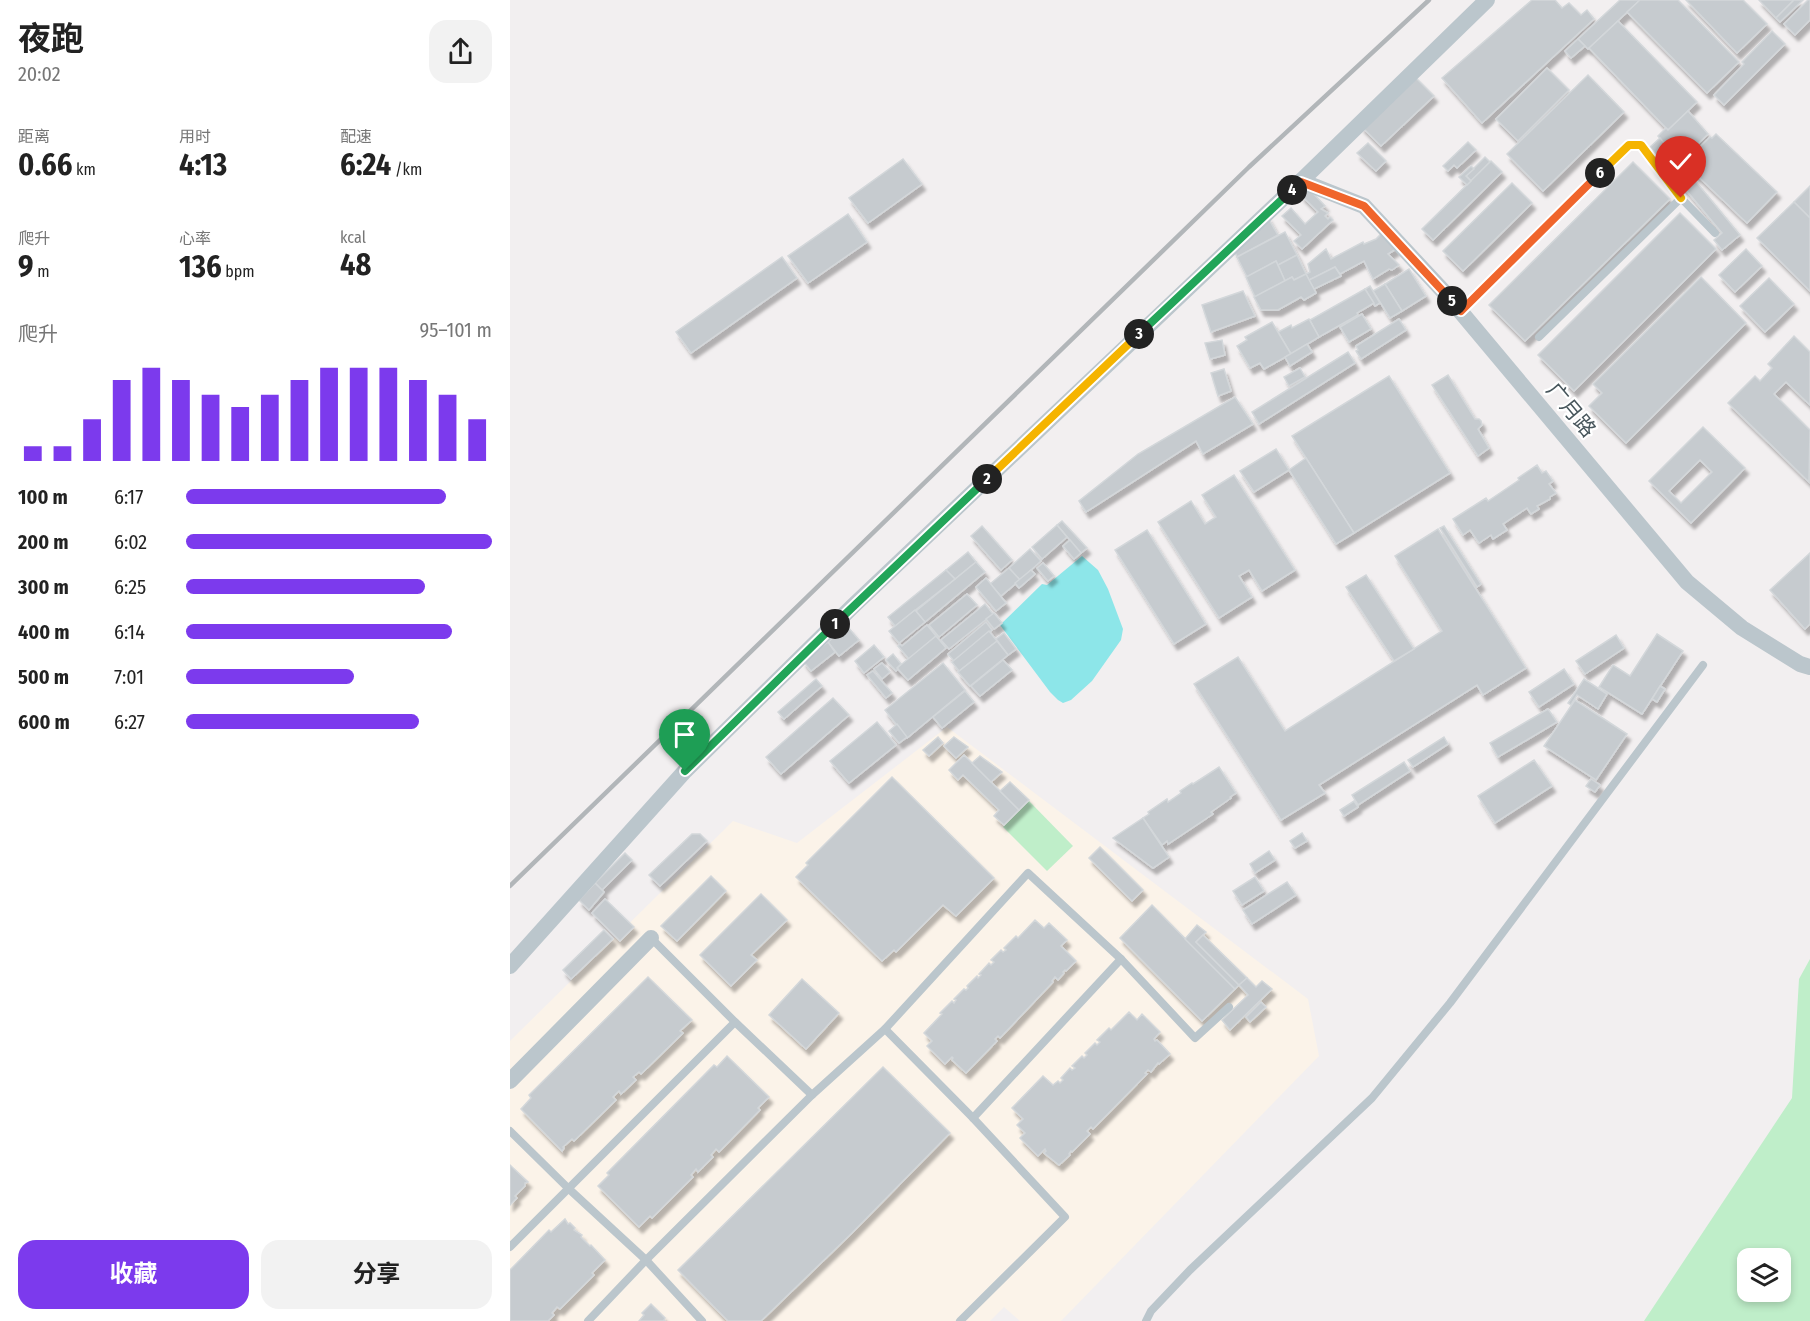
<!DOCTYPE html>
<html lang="zh">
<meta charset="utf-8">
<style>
:root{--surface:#fff;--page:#f2f2f2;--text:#222;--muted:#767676;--accent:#7c3aed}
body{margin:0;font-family:"Fira Sans Condensed","Noto Sans SC",sans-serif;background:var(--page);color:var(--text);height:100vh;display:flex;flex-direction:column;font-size:22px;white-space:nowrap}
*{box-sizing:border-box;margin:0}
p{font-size:20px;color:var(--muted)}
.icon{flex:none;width:33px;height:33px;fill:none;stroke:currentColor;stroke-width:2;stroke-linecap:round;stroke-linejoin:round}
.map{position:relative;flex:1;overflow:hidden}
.side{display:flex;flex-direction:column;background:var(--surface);width:510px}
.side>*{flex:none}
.buttons{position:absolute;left:1227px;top:1248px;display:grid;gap:12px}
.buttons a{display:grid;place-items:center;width:54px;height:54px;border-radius:12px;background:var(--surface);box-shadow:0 3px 9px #0003;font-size:30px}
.pin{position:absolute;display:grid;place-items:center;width:51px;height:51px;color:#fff;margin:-62px -26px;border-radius:50% 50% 50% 0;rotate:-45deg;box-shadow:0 0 6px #0007}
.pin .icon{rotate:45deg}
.km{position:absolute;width:30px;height:30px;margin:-15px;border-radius:50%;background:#222;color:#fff;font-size:16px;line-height:30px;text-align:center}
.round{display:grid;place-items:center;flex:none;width:63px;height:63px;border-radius:18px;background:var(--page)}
.overview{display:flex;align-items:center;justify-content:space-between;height:102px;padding:0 18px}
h1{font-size:33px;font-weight:700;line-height:45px}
.metrics{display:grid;grid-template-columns:repeat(3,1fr);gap:9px;height:102px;padding:6px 18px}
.metrics div{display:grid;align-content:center}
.metrics b{font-size:30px;font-weight:700}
.metrics small{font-size:16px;font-weight:400}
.metrics p{font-size:16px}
.chart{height:168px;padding:12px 18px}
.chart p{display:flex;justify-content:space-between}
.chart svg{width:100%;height:108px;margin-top:6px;stroke:var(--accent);stroke-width:6}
.primary-button{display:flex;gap:12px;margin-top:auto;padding:12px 18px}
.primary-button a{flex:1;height:69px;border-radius:18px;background:var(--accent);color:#fff;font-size:24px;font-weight:700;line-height:69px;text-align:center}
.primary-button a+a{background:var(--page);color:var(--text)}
ul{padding:0 18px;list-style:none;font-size:20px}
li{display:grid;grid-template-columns:96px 72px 1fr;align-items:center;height:45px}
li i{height:15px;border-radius:8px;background:var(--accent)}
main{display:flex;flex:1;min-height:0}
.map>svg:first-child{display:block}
.commercial{fill:#fbf3e9}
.green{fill:#bfeec9;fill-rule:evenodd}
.water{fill:#8de6e9}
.building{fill:#c6cbcf;stroke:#d3d7da;stroke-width:1.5;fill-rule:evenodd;filter:url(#shadow)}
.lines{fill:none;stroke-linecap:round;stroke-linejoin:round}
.lane{stroke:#bbc6cc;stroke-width:8}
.street{stroke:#bbc6cc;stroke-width:16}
.rail{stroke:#b2b6b9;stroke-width:4.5}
.split-1-casing{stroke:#fff;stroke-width:12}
.split-2-casing{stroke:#fff;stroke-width:12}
.split-3-casing{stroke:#fff;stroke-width:12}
.split-4-casing{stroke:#fff;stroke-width:12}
.split-5-casing{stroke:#fff;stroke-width:12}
.split-6-casing{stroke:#fff;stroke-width:12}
.split-7-casing{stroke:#fff;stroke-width:12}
.split-1{stroke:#22a559;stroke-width:8}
.split-2{stroke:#22a559;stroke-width:8}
.split-3{stroke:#f5b400;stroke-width:8}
.split-4{stroke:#22a559;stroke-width:8}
.split-5{stroke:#f0652b;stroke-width:8}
.split-6{stroke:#f0652b;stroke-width:8}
.split-7{stroke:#f5b400;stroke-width:8}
.labels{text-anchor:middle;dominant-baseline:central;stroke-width:4.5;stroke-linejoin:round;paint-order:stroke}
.street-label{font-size:21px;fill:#48565c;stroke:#fff}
</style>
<main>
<section class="side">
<div class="overview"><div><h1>夜跑</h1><p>20:02</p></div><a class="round"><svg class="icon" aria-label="share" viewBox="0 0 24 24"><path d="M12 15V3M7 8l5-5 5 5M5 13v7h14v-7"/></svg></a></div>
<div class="metrics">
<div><p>距离</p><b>0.66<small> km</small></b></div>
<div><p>用时</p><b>4:13</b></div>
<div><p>配速</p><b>6:24<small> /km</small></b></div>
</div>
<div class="metrics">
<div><p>爬升</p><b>9<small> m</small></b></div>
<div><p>心率</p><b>136<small> bpm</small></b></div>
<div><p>kcal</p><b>48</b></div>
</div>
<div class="chart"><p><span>爬升</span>95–101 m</p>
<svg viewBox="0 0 160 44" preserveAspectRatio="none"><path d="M5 44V38M15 44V38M25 44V27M35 44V11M45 44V6M55 44V11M65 44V17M75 44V22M85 44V17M95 44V11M105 44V6M115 44V6M125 44V6M135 44V11M145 44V17M155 44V27"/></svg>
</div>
<ul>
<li><b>100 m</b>6:17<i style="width:85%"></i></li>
<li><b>200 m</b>6:02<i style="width:100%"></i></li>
<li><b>300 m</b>6:25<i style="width:78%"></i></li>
<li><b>400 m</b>6:14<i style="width:87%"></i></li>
<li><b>500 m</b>7:01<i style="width:55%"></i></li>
<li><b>600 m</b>6:27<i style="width:76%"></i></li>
</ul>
<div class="primary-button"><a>收藏</a><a>分享</a></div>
</section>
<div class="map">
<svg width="1300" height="1321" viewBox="0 0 1300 1321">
<defs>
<filter id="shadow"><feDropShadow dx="3.5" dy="6" stdDeviation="1.5" flood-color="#0004"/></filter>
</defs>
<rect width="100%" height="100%" fill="#f2eff0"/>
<polygon class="commercial" points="437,727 798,999 809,1056 551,1321 510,1321 494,1307 480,1321 0,1321 0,1041 223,821 287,843"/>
<g class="green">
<polygon points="519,801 563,846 537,871 493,827"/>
<path d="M 1300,959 L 1300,1321 L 1134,1321 L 1282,1098 L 1289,979 ZM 1270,1258 L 1270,1292 L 1238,1292 L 1238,1258 Z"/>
</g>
<polygon class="water" points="572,556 588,570 598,589 613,629 611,640 582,681 561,700 553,703 548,700 540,692 490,625 532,584 537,585"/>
<g class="building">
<polygon points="1022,0 1045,0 1052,8 1059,3 1071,15 1077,10 1084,19 972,123 932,78"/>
<polygon points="1110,0 1130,0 1078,49 1068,39"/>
<polygon points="1130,0 1168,0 1229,62 1197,93 1117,12"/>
<polygon points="1176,0 1233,0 1257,24 1227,53"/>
<polygon points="1249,0 1284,0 1266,18"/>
<polygon points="1284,0 1293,0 1270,22 1266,18"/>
<polygon points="1298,0 1300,0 1300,20 1285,35 1274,24"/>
<polygon points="1108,21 1187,102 1158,130 1079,48"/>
<polygon points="1262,31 1275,44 1214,105 1204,95 1234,64 1232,62"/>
<polygon points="1068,39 1075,46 1061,58 1055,51"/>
<polygon points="1037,68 1059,90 1008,141 986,119"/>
<polygon points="903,75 924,96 871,146 851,126"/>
<polygon points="1078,75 1114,112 1033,191 997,154"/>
<polygon points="1178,111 1198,134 1170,162 1148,136 1156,128 1158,130"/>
<polygon points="1206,134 1267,192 1237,223 1174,163 1200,137 1202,138"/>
<polygon points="1150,138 1230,235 1212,250 1204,240 1212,233 1140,147"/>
<polygon points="958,142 966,150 947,168 944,165 938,171 933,166"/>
<polygon points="858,143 876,161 866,171 847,153"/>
<polygon points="975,157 980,162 961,181 956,176"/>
<polygon points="393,159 412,184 358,223 339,198"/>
<polygon points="981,161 992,172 923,240 912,229"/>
<polygon points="1123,162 1160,199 1015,341 979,305"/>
<polygon points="961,166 964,169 956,176 961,181 957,185 949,177"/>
<polygon points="1002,183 1022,203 953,271 933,251"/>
<polygon points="1300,186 1300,218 1284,202"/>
<polygon points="798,188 815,206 811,209 818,213 815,216 818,219 820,217 823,220 792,249 784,241 791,235 772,216 781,208 795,224 808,212 791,195"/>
<polygon points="1284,202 1300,218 1300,291 1247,238"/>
<polygon points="1170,213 1206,249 1064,391 1028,355"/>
<polygon points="338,214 357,242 298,283 278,256"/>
<polygon points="757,216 768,235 727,257 723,247"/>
<polygon points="775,232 787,255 768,265 766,261 737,277 727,257"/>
<polygon points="873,232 886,249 878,254 889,265 882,270 879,269 863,279 854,261 830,274 825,267 799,280 796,274 800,272 798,264 816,249 821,259 853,242 854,244 866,239"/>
<polygon points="1236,249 1252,266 1225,292 1209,275"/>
<polygon points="787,255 796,274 784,280 782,277 775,281 768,265"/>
<polygon points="272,257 287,278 181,353 166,332"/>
<polygon points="766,261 775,281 745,297 736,277"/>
<polygon points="825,267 831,276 804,289 799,280"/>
<polygon points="899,269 916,296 892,311 875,284"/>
<polygon points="796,274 806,293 794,300 791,297 768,310 751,310 744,297 782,277 784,280"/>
<polygon points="1191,277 1236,323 1116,443 1079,406 1092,393 1083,384"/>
<polygon points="1259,278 1284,304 1255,332 1230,306"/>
<polygon points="875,284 892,311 880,318 863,291"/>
<polygon points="860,286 870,303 865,306 855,289"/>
<polygon points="855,289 864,303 847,313 848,315 809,337 800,320"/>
<polygon points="733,291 745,316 701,332 692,305"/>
<polygon points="852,314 861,329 839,342 830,327"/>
<polygon points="799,319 809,337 781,354 768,332 781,325 782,328"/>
<polygon points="889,319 896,330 851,359 846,351 848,350 846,346"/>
<polygon points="762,322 781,354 754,369 750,363 740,368 727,346 737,340 735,337"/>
<polygon points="1284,336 1300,352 1300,405 1276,382 1264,394 1300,430 1299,482 1218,403 1245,376 1250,381 1262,368 1258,364"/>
<polygon points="712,340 715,355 700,359 695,343"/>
<polygon points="797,344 802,352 780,366 775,357"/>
<polygon points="838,352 845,363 749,424 742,412"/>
<polygon points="790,368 795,377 779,386 774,377"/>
<polygon points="714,369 721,391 708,396 701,373"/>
<polygon points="938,375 965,419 969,419 971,421 972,425 968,429 979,448 968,456 922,385"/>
<polygon points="879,376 940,473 844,533 782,436"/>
<polygon points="725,397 743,424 693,454 686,441 576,512 569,501 628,454"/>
<path d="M 1193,427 L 1235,468 L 1181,523 L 1139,481 ZM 1190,460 L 1202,472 L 1171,503 L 1159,491 Z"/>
<polygon points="766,449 779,470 744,492 730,471"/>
<polygon points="796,458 844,533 826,544 779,470"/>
<polygon points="1027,465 1032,473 1036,471 1043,481 1039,484 1046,493 1040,497 1040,499 1027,506 1029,509 1021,514 1017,508 993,524 997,530 983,539 981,535 969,543 960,530 953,535 943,519 976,498 978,501 1009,480 1008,478"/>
<polygon points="724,475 785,570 752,591 739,570 729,576 742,597 709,618 648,522 681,501 695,524 706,517 692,495"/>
<polygon points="552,521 577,548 571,553 547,525"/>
<polygon points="547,525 557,537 532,559 522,547"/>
<polygon points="472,526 502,560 491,570 461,536"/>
<polygon points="934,526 971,584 967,587 930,528"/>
<polygon points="928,529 1016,668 973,695 967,685 809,785 815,793 771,820 684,684 728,657 775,731 932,631 885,556"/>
<polygon points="637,530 696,624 664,644 605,550"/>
<polygon points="560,540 571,553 564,559 553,546"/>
<polygon points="520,549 531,561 510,580 499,568"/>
<polygon points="458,552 466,562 445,579 436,570"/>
<polygon points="1300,553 1300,624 1295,629 1260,590"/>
<polygon points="466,562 475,572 415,622 406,611"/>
<polygon points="533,563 544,576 538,581 527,568"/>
<polygon points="499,568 510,580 491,596 480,584"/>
<polygon points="436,570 445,579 385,626 378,617"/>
<polygon points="521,570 525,574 509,588 505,583"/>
<polygon points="856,575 904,649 884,661 836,587"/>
<polygon points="476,578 496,603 486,611 466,587"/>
<polygon points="457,594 467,605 429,637 419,625"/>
<polygon points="475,604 483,614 439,649 431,640"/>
<polygon points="405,610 415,622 389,643 379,631"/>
<polygon points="484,613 492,623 484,629 476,619"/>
<polygon points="476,622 482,630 444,661 438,654"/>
<polygon points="417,625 426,636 399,659 388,646 390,644 392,646"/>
<polygon points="337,626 349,640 329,656 318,642"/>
<polygon points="479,631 487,641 449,671 442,662"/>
<polygon points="494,633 506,649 498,655 486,639"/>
<polygon points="1147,634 1173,651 1132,714 1089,687 1103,665 1120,676"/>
<polygon points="1106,635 1114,648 1075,674 1066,661"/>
<polygon points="426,636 436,648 398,680 387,668"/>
<polygon points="487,641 498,655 460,686 448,672"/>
<polygon points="318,642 325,652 301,671 293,661"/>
<polygon points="364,645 374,657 354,673 345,661"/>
<polygon points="383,654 391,664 387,668 388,669 386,671 376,660"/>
<polygon points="493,660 502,670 470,696 461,686"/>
<polygon points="372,663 380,672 372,679 364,669"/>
<polygon points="433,663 455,690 397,738 375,710"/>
<polygon points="1054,669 1064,684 1029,707 1019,692"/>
<polygon points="363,671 382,693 376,698 357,675"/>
<polygon points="306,679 312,686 274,719 268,712"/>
<polygon points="1074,679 1097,694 1088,709 1067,695 1061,705 1058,703"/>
<polygon points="1150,686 1155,689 1147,702 1142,699"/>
<polygon points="455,691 464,702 432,728 423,717"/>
<polygon points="323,698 339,715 271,774 256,757"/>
<polygon points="1065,700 1117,734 1086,780 1034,746"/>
<polygon points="1038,709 1047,722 988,757 980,743"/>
<polygon points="367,722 386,745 339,783 320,761"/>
<polygon points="387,724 397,737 389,743 379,731"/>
<polygon points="428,737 433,743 419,756 413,750"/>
<polygon points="444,737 458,747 446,758 434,746"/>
<polygon points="934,737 938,744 903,767 898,760"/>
<polygon points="454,755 509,810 494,825 484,816 489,810 453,775 448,780 439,770"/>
<polygon points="470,756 492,772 481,782 462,763"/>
<polygon points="1024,760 1042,786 985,823 968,796"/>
<polygon points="894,762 900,771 848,805 842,795"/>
<polygon points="709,767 726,793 720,797 721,798 701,812 703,814 658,844 657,841 652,845 633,818 639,814 638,812 657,799 658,802 671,793 670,791 682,783 683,784"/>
<polygon points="382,777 484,878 446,916 433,905 386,952 384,950 372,961 286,877 298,865 296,863"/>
<polygon points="1081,779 1090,785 1085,792 1076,786"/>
<polygon points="500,782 519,800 509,810 490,791"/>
<polygon points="844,801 848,807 834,816 830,810"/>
<polygon points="633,818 659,857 643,868 603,838"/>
<polygon points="792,833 797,841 785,848 780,841"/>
<polygon points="182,834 190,834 197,841 150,886 139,875"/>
<polygon points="590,847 633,890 622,901 579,858"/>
<polygon points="759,851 765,860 745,873 740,864"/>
<polygon points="115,853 122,860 92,890 85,883"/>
<polygon points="201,876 216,891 167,941 151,926"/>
<polygon points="745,877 754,891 732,905 723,891"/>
<polygon points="777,882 786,895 742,924 733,910"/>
<polygon points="85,883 94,892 79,910 69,900"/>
<polygon points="251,894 277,920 241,955 247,960 221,986 190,955"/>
<polygon points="95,899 124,927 110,941 82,913"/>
<polygon points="642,905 725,989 692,1021 610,938"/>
<polygon points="525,920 534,928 539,923 557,940 551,946 566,961 556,971 555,970 553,972 554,973 548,980 545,977 542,981 543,982 490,1038 488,1036 485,1039 487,1041 456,1073 442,1060 443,1058 442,1057 435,1064 417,1046 422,1041 414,1033 432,1014 430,1013 442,1001 444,1003 446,1000 444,999 454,989 456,990 458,988 457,986 467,976 468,978 471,975 469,974 479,963 481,965 484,962 481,960 491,950 493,952 496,950 494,948 506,936 508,938"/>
<polygon points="687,925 696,932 686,942 729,985 725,989 675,939"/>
<polygon points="94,930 103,939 61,979 53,970"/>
<polygon points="693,935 737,978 729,985 686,942"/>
<polygon points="138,977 182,1020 170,1031 173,1033 131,1074 129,1072 123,1077 126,1080 111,1094 109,1091 103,1097 106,1100 64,1141 62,1139 53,1147 54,1148 52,1151 11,1109 21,1098 19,1095"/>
<polygon points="737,978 746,987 752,981 762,989 720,1030 712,1020 738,995 729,985"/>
<polygon points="292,979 329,1013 296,1049 259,1015"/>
<polygon points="751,1002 756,1007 740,1022 736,1017"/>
<polygon points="619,1012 627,1020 632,1014 650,1032 644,1039 645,1041 647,1040 660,1054 649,1064 648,1063 641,1072 638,1070 635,1073 637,1074 583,1129 581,1127 577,1131 580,1134 562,1152 561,1151 559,1154 560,1155 549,1165 534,1153 536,1151 535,1149 528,1156 510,1138 515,1133 507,1125 513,1119 502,1108 533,1076 543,1085 548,1081 550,1083 553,1080 551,1078 560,1068 562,1070 565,1068 562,1066 572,1056 574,1058 577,1055 575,1053 585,1043 587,1045 590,1042 587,1040 599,1028 601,1030"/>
<polygon points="217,1056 259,1097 248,1108 250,1110 209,1152 206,1149 201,1155 203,1157 188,1172 186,1169 181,1175 183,1177 142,1218 140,1216 129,1227 88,1186 99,1175 97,1173 204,1065 207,1067"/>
<polygon points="373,1067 440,1133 342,1233 251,1321 218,1321 168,1270"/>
<polygon points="0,1165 18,1182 15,1183 15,1186 5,1196 7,1198 0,1205"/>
<polygon points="55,1219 58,1224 60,1223 65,1228 64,1230 72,1235 71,1237 80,1246 81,1245 95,1260 82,1273 84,1275 50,1309 47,1307 42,1313 44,1315 38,1321 0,1321 0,1270 39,1230 41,1232"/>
<polygon points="141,1304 155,1318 154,1320 155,1321 129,1321 134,1315 132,1313"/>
</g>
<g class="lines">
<g class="lane">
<polyline points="950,311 1119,145 1131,145 1171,198 1205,233"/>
<polyline points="1029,337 1171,198"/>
<polyline points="141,938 225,1022 302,1095"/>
<polyline points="375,1029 463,1118 555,1217 450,1321"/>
<polyline points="463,1118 611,959"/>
<polyline points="0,1131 59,1189 136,1260 192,1321"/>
<polyline points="0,1247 225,1022"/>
<polyline points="78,1321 136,1260 302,1095 375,1029 518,873 611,959 685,1038 719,1007"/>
<polyline points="636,1321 641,1311 680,1270 862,1098 940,1003 1193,665"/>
</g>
<g class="street">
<polyline points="791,181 854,206 935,293 1177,582 1232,628 1290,664 1300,667"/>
<polyline points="0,966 175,771 343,606 791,181 977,0"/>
<polyline points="0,1081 141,938"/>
</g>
<polyline class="rail" points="0,886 739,167 919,0"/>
</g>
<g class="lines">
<defs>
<polyline id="split-1" points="175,771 325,624"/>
<polyline id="split-2" points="325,624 477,479"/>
<polyline id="split-3" points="477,479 629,334"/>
<polyline id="split-4" points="629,334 782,190"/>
<polyline id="split-5" points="782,190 791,182 854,206 942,301"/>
<polyline id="split-6" points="942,301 951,311 1090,173"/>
<polyline id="split-7" points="1090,173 1119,145 1131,145 1171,198"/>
</defs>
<use href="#split-1" class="split-1-casing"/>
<use href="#split-2" class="split-2-casing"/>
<use href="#split-3" class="split-3-casing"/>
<use href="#split-4" class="split-4-casing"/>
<use href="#split-5" class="split-5-casing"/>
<use href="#split-6" class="split-6-casing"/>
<use href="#split-7" class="split-7-casing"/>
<use href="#split-1" class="split-1"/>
<use href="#split-2" class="split-2"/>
<use href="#split-3" class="split-3"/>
<use href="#split-4" class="split-4"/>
<use href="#split-5" class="split-5"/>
<use href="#split-6" class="split-6"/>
<use href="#split-7" class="split-7"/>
</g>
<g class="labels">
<g class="street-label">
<text transform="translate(1061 410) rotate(50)">广月路</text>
</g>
</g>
</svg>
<div class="buttons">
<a><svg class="icon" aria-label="layers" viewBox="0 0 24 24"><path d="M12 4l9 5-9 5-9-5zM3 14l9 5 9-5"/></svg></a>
</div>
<div class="pin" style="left:175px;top:771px;background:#1e9e55"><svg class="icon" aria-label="arrive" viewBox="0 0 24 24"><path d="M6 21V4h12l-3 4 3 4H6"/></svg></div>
<div class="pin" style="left:1171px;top:198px;background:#d93025"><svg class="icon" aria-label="check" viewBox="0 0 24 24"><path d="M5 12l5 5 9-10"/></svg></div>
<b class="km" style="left:325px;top:624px">1</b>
<b class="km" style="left:477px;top:479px">2</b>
<b class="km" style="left:629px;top:334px">3</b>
<b class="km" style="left:782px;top:190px">4</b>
<b class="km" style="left:942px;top:301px">5</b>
<b class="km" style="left:1090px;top:173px">6</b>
</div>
</main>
